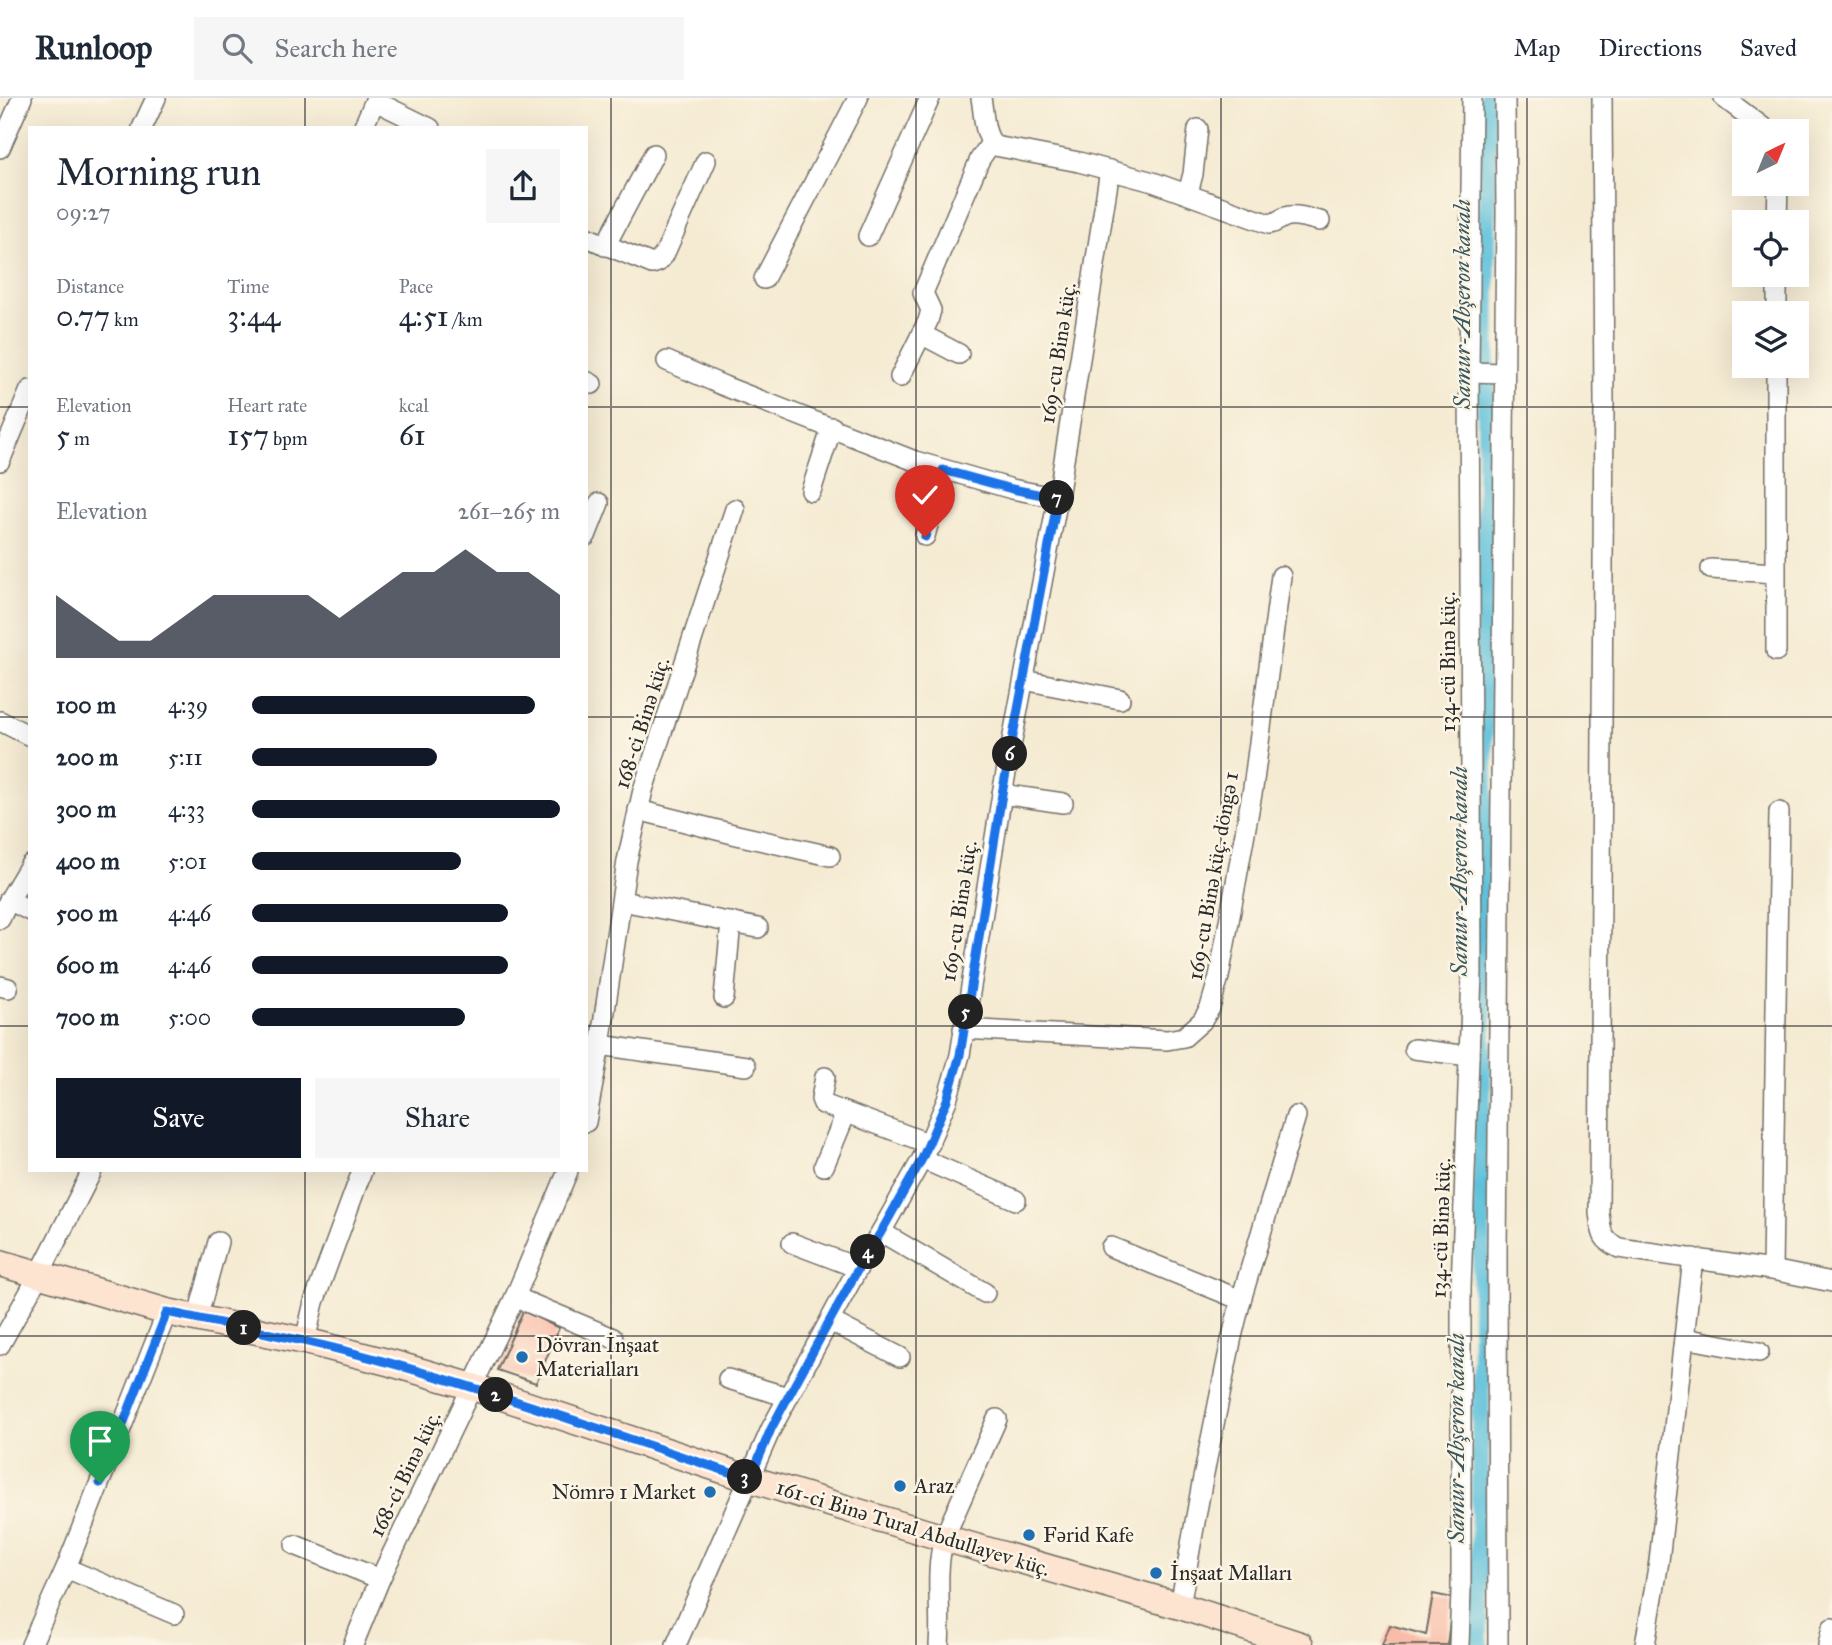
<!DOCTYPE html>
<meta charset="utf-8">
<style>
:root{--surface:#fff;--page:#f6f6f7;--text:#1f2937;--muted:#747a83;--line:#e0e1e3;--accent:#111827}
body{margin:0;font-family:"IM FELL Great Primer",serif;background:var(--page);color:var(--text);height:100vh;display:flex;flex-direction:column;font-size:26px;white-space:nowrap}
*{box-sizing:border-box;margin:0}
p{font-size:23px;color:var(--muted)}
.icon{flex:none;width:38px;height:38px;fill:none;stroke:currentColor;stroke-width:2;stroke-linecap:round;stroke-linejoin:round}
.map{position:relative;flex:1;overflow:hidden}
.side{position:absolute;left:28px;top:28px;width:560px;height:1046px;display:flex;flex-direction:column;background:var(--surface);border-radius:0px;box-shadow:0 7px 28px #0002}
.side>*{flex:none}
.needle{width:46px;rotate:43deg}
.tools{position:absolute;left:1732px;top:21px;display:grid;gap:14px}
.tools a{display:grid;place-items:center;width:77px;height:77px;border-radius:0px;background:var(--surface);box-shadow:0 7px 28px #0002;font-size:35px}
.pin{position:absolute;display:grid;place-items:center;width:60px;height:60px;color:#fff;margin:-72px -30px;border-radius:50% 50% 50% 0;rotate:-45deg;box-shadow:0 0 7px #0007}
.pin .icon{rotate:45deg}
.km{position:absolute;width:35px;height:35px;margin:-18px;border-radius:50%;background:#222;color:#fff;font-size:19px;line-height:35px;text-align:center}
.round{display:grid;place-items:center;flex:none;width:74px;height:74px;border-radius:0px;background:var(--page)}
.head{display:flex;align-items:center;justify-content:space-between;height:119px;padding:0 28px}
h1{font-size:38px;font-weight:600;line-height:52px}
.figures{display:grid;grid-template-columns:repeat(3,1fr);gap:10px;height:119px;padding:7px 28px}
.figures div{display:grid;align-content:center}
.figures b{font-size:30px;font-weight:600}
.figures small{font-size:19px;font-weight:400}
.figures p{font-size:19px}
.chart{height:196px;padding:14px 28px}
.chart p{display:flex;justify-content:space-between}
.chart svg{width:100%;height:126px;margin-top:7px;fill:var(--accent);opacity:.7}
.cta{display:flex;gap:14px;margin-top:auto;padding:14px 28px}
.cta a{flex:1;height:80px;border-radius:0px;background:var(--accent);color:#fff;font-size:28px;font-weight:600;line-height:80px;text-align:center}
.cta a+a{background:var(--page);color:var(--text)}
ul{padding:0 28px;list-style:none;font-size:23px}
li{display:grid;grid-template-columns:112px 84px 1fr;align-items:center;height:52px}
li i{height:18px;border-radius:9px;background:var(--accent)}
header{display:flex;align-items:center;gap:42px;box-sizing:border-box;height:98px;padding:0 35px;background:var(--surface);border-bottom:2px solid var(--line)}
header strong{font-size:33px}
nav{display:flex;gap:38px;margin-inline-start:auto;font-size:24px}
.search{width:490px;height:63px;background:var(--page);display:flex;align-items:center;gap:18px;box-sizing:border-box;padding:0 24px;border-radius:0px;color:var(--muted);font-size:26px}
.map>svg:first-child{display:block}
.lines{fill:none;stroke-linecap:round;stroke-linejoin:round}
.canal{stroke:#5dc1dc;stroke-width:18}
.building{fill:#f8a792}
.street-casing{stroke:#726e66;stroke-width:22}
.secondary-casing{stroke:#726e66;stroke-width:29}
.street{stroke:#fff;stroke-width:19}
.secondary{stroke:#fde4d0;stroke-width:26}
.route-casing{stroke:#fff;stroke-width:14}
.route{stroke:#1a73e8;stroke-width:9}
.grid{fill:none;stroke:#2b2b2b;stroke-width:2;stroke-opacity:0.55}
.poi-dot{fill:#1f6fb2;stroke:#fcf5e5;stroke-width:2.5}
.labels{text-anchor:middle;dominant-baseline:central;stroke-width:5;stroke-linejoin:round;paint-order:stroke}
.street-label{font-size:21px;fill:#2b2b2b;stroke:#fcf5e5}
.poi-label{font-size:21px;fill:#2b2b2b;stroke:#fcf5e5;text-anchor:start}
.water-label{font-size:23px;font-style:italic;fill:#3a5860;stroke:#fcf5e5}
</style>
<header>
<strong>Runloop</strong>
<div class="search"><svg class="icon" aria-label="search" viewBox="0 0 24 24"><circle cx="10" cy="10" r="6"/><path d="M15 15l6 6"/></svg>Search here</div>
<nav><a>Map</a><a>Directions</a><a>Saved</a></nav>
</header>
<div class="map">
<svg width="1832" height="1547" viewBox="0 0 1832 1547">
<rect width="100%" height="100%" fill="#fcf5e5"/>
<filter id="ink" filterUnits="userSpaceOnUse"><feTurbulence type="fractalNoise" baseFrequency=".0143" numOctaves="2"/><feDisplacementMap in="SourceGraphic" scale="14" xChannelSelector="R" yChannelSelector="G"/><feConvolveMatrix kernelMatrix="1 2 1 2 8 2 1 2 1" color-interpolation-filters="sRGB"/></filter>
<filter id="wash" filterUnits="userSpaceOnUse"><feTurbulence type="fractalNoise" baseFrequency=".00686" numOctaves="4" result="noise"/><feDisplacementMap in="SourceGraphic" scale="28" xChannelSelector="R" yChannelSelector="G"/><feGaussianBlur stdDeviation="1.57" result="paint"/><feColorMatrix in="noise" values="0 0 0 0 0 0 0 0 0 0 0 0 0 0 0 0 0 1.4 0 .05"/><feComposite in="paint" operator="in"/></filter>
<g filter="url(#wash)">
<rect width="100%" height="100%" fill="#f5ebd3"/>
<g class="lines">
<polyline class="canal" points="1479,1547 1488,0"/>
</g>
<g id="blocks">
<g class="building">
<polygon points="523,1213 559,1230 536,1285 497,1272"/>
<polygon points="1433,1496 1453,1500 1447,1547 1382,1547 1390,1527 1426,1537"/>
</g>
</g>
</g>
<g filter="url(#ink)">
<use href="#blocks" fill-opacity="0" stroke="#726e66" stroke-width="2"/>
<g class="lines">
<defs>
<g id="street">
<path d="M 981,0 C 984,15 983,37 995,48 L 1079,64 L 1153,84 L 1269,126 C 1277,125 1278,122 1285,119 C 1295,115 1309,121 1320,123"/>
<path d="M 1602,0 L 1604,305 L 1599,1115 C 1602,1134 1600,1141 1619,1150 L 1772,1172 L 1832,1184"/>
<polyline points="1724,0 1768,33"/>
<polyline points="375,3 430,30"/>
<polyline points="142,30 156,0"/>
<polyline points="363,30 376,0"/>
<polyline points="0,50 22,0"/>
<polyline points="1188,95 1193,76 1198,31"/>
<polyline points="1777,124 1778,86"/>
<polyline points="868,138 930,0"/>
<polyline points="586,139 652,166 658,164 664,157 706,63"/>
<polyline points="605,148 654,56"/>
<polyline points="764,181 858,0"/>
<polyline points="1777,215 1777,177"/>
<polyline points="921,236 959,256"/>
<polyline points="667,263 724,288 915,363 1012,391 1058,400"/>
<polyline points="1469,274 1504,275"/>
<polyline points="900,279 928,223 931,212 923,195 980,61 991,45"/>
<polyline points="586,283 592,286"/>
<polyline points="0,363 30,292"/>
<polyline points="811,393 832,329"/>
<polyline points="586,438 599,405"/>
<polyline points="925,438 943,372"/>
<polyline points="1711,471 1775,475"/>
<polyline points="1776,553 1776,268"/>
<polyline points="1024,582 1120,601"/>
<polyline points="0,623 30,638"/>
<polyline points="1002,696 1063,705"/>
<polyline points="638,712 737,737 830,758"/>
<polyline points="9,802 30,813"/>
<polyline points="622,803 758,830"/>
<polyline points="0,821 9,802 30,767"/>
<polyline points="0,888 8,890"/>
<polyline points="724,900 731,824"/>
<polyline points="963,931 1167,942 1184,939 1202,923 1210,910 1219,879 1253,690 1281,478"/>
<polyline points="600,947 746,968"/>
<polyline points="1414,951 1469,958"/>
<polyline points="825,979 821,1001 823,1006 930,1046"/>
<polyline points="586,1024 600,947 627,763 643,692 735,411"/>
<polyline points="922,1061 1016,1102"/>
<polyline points="824,1068 846,1015"/>
<polyline points="881,1134 985,1195"/>
<polyline points="792,1145 858,1170"/>
<polyline points="1111,1149 1241,1202"/>
<polyline points="1772,1172 1779,714"/>
<polyline points="515,1199 613,1240"/>
<polyline points="197,1221 218,1144"/>
<polyline points="830,1223 900,1259"/>
<polyline points="1684,1240 1759,1254"/>
<polyline points="305,1243 314,1204 362,1073"/>
<polyline points="0,1247 39,1177 92,1073"/>
<polyline points="728,1281 788,1299"/>
<polyline points="295,1447 380,1481"/>
<polyline points="66,1470 174,1516"/>
<polyline points="1180,1508 1202,1385 1231,1243 1241,1202 1296,1018"/>
<polyline points="31,1547 66,1470 167,1214"/>
<polyline points="353,1547 380,1481 515,1199 568,1073"/>
<polyline points="676,1547 771,1331 858,1170 881,1134 922,1061 947,1002 960,957 1002,696 1058,400 1110,72"/>
<path d="M 939,1547 C 942,1510 934,1477 944,1440 L 997,1321"/>
<polyline points="1459,1547 1461,1493 1461,1190 1472,874 1469,274 1472,0"/>
<polyline points="1498,1547 1497,1157 1506,114 1505,0"/>
<polyline points="1645,1547 1659,1463 1693,1160"/>
<polyline points="1828,1547 1832,1530"/>
</g>
<polyline id="secondary" points="0,1165 167,1214 305,1243 391,1265 473,1289 750,1381 944,1440 1180,1508 1300,1547"/>
</defs>
<use href="#street" class="street-casing"/>
<use href="#secondary" class="secondary-casing"/>
<use href="#street" class="street"/>
<use href="#secondary" class="secondary"/>
</g>
</g>
<g class="lines" filter="url(#ink)">
<defs>
<path id="route" d="M 100,1385 L 167,1214 C 242,1230 317,1244 390,1265 C 511,1299 630,1342 750,1381 L 771,1331 L 788,1299 L 858,1171 L 881,1134 L 922,1061 L 947,1002 L 960,957 L 1002,696 L 1058,400 L 1012,391 L 943,372 L 925,439"/>
</defs>
<use href="#route" class="route-casing"/>
<use href="#route" class="route"/>
</g>
<path class="grid" d="M 305,0 L 305,30M 611,0 L 611,1547M 916,0 L 916,1547M 1221,0 L 1221,1547M 1527,0 L 1527,1547M 0,309 L 30,309M 586,309 L 1832,309M 0,619 L 30,619M 586,619 L 1832,619M 0,928 L 30,928M 586,928 L 1832,928M 305,1073 L 305,1547M 0,1238 L 1832,1238"/>
<g class="poi-dot">
<circle cx="522" cy="1259" r="7"/>
<circle cx="900" cy="1388" r="7"/>
<circle cx="710" cy="1394" r="7"/>
<circle cx="1029" cy="1437" r="7"/>
<circle cx="1156" cy="1475" r="7"/>
</g>
<g class="labels">
<g class="street-label">
<text transform="translate(1058 255) rotate(-81)">169-cu Binə küç.</text>
<text transform="translate(1448 564) rotate(-90)">134-cü Binə küç.</text>
<text transform="translate(642 625) rotate(-72)">168-ci Binə küç.</text>
<text transform="translate(1213 778) rotate(-80)">169-cu Binə küç. döngə 1</text>
<text transform="translate(959 813) rotate(-81)">169-cu Binə küç.</text>
<text transform="translate(1441 1130) rotate(-88)">134-cü Binə küç.</text>
<text transform="translate(405 1376) rotate(-64)">168-ci Binə küç.</text>
<text transform="translate(913 1430) rotate(17)">161-ci Binə Tural Abdullayev küç.</text>
</g>
<g class="poi-label">
<text x="536" y="1247">Dövran İnşaat<tspan x="536" dy="24">Materialları</tspan></text>
<text x="914" y="1388">Araz</text>
<text x="696" y="1394" text-anchor="end">Nömrə 1 Market</text>
<text x="1043" y="1437">Fərid Kafe</text>
<text x="1170" y="1475">İnşaat Malları</text>
</g>
<g class="water-label">
<text transform="translate(1462 206) rotate(-90)">Samur-Abşeron kanalı</text>
<text transform="translate(1459 773) rotate(-90)">Samur-Abşeron kanalı</text>
<text transform="translate(1456 1340) rotate(-90)">Samur-Abşeron kanalı</text>
</g>
</g>
</svg>
<div class="tools">
<a><svg class="needle" viewBox="-14 -14 28 28"><path d="M0-13l5 13h-10z" fill="#e53935"/><path d="M0 13l5-13h-10z" fill="#747a83"/></svg></a>
<a><svg class="icon" aria-label="locate" viewBox="0 0 24 24"><circle cx="12" cy="12" r="6"/><path d="M12 2v4M12 18v4M2 12h4M18 12h4"/></svg></a>
<a><svg class="icon" aria-label="layers" viewBox="0 0 24 24"><path d="M12 4l9 5-9 5-9-5zM3 14l9 5 9-5"/></svg></a>
</div>
<div class="pin" style="left:100px;top:1385px;background:#1e9e55"><svg class="icon" aria-label="arrive" viewBox="0 0 24 24"><path d="M6 21V4h12l-3 4 3 4H6"/></svg></div>
<div class="pin" style="left:925px;top:439px;background:#d93025"><svg class="icon" aria-label="check" viewBox="0 0 24 24"><path d="M5 12l5 5 9-10"/></svg></div>
<b class="km" style="left:244px;top:1230px">1</b>
<b class="km" style="left:496px;top:1297px">2</b>
<b class="km" style="left:745px;top:1379px">3</b>
<b class="km" style="left:868px;top:1154px">4</b>
<b class="km" style="left:966px;top:914px">5</b>
<b class="km" style="left:1010px;top:656px">6</b>
<b class="km" style="left:1057px;top:400px">7</b>
<section class="side">
<div class="head"><div><h1>Morning run</h1><p>09:27</p></div><a class="round"><svg class="icon" aria-label="share" viewBox="0 0 24 24"><path d="M12 15V3M7 8l5-5 5 5M5 13v7h14v-7"/></svg></a></div>
<div class="figures">
<div><p>Distance</p><b>0.77<small> km</small></b></div>
<div><p>Time</p><b>3:44</b></div>
<div><p>Pace</p><b>4:51<small> /km</small></b></div>
</div>
<div class="figures">
<div><p>Elevation</p><b>5<small> m</small></b></div>
<div><p>Heart rate</p><b>157<small> bpm</small></b></div>
<div><p>kcal</p><b>61</b></div>
</div>
<div class="chart"><p><span>Elevation</span>261–265 m</p>
<svg viewBox="0 0 160 44" preserveAspectRatio="none"><path d="M0 44V22L10 30L20 38L30 38L40 30L50 22L60 22L70 22L80 22L90 30L100 22L110 14L120 14L130 6L140 14L150 14L160 22V44z"/></svg>
</div>
<ul>
<li><b>100 m</b>4:39<i style="width:92%"></i></li>
<li><b>200 m</b>5:11<i style="width:60%"></i></li>
<li><b>300 m</b>4:33<i style="width:100%"></i></li>
<li><b>400 m</b>5:01<i style="width:68%"></i></li>
<li><b>500 m</b>4:46<i style="width:83%"></i></li>
<li><b>600 m</b>4:46<i style="width:83%"></i></li>
<li><b>700 m</b>5:00<i style="width:69%"></i></li>
</ul>
<div class="cta"><a>Save</a><a>Share</a></div>
</section>
</div>
